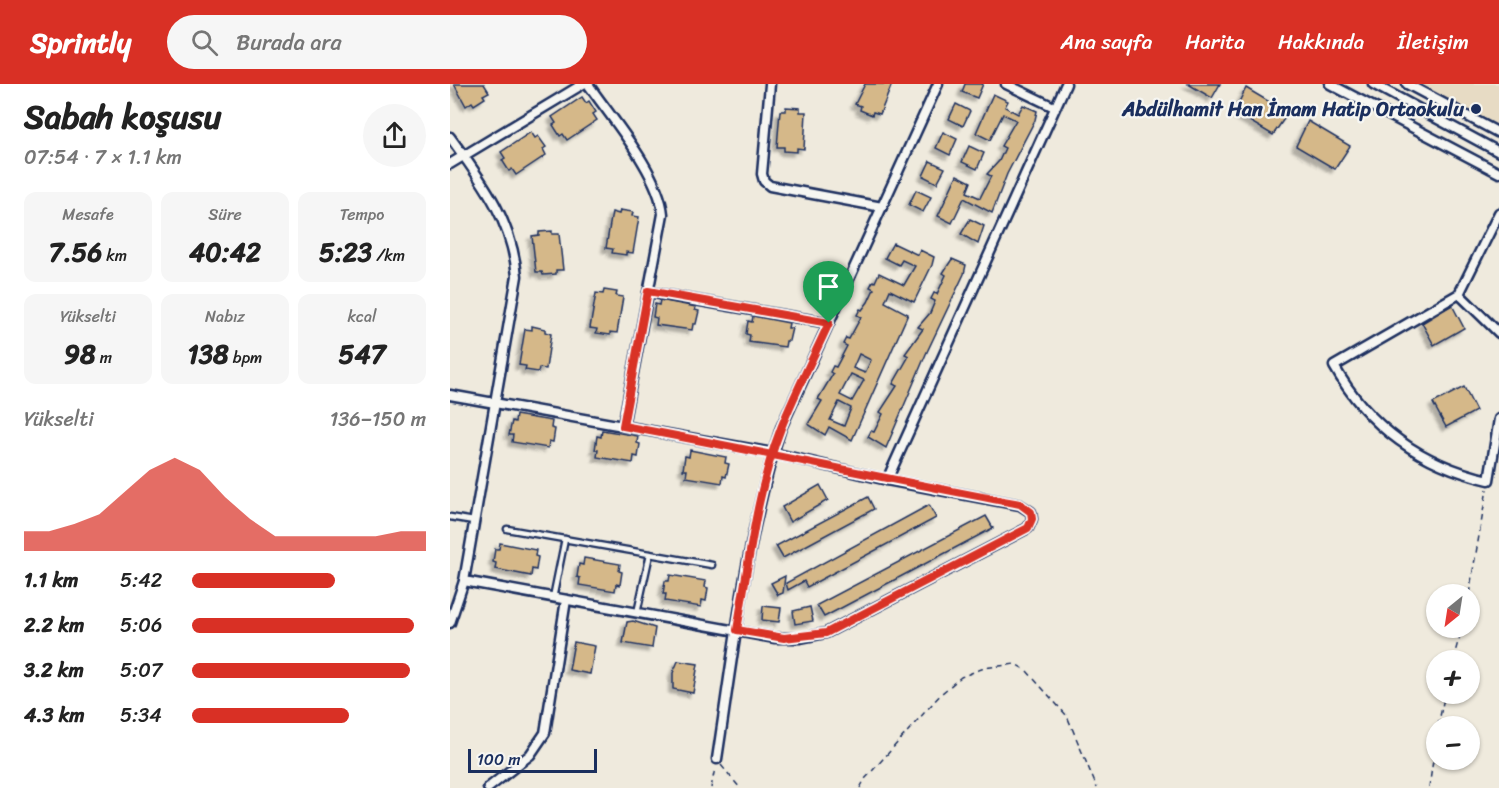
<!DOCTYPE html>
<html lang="tr">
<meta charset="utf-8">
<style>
:root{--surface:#fff;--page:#f6f6f6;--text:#222;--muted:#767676;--accent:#d93025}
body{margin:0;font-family:Sriracha,sans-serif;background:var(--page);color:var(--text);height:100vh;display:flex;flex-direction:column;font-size:22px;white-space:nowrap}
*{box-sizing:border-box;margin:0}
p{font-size:20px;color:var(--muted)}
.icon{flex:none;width:33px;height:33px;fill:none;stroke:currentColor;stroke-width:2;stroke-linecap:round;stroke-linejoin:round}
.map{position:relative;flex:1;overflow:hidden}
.side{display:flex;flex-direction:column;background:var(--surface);width:450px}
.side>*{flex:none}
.needle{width:39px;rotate:210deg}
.buttons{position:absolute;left:976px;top:500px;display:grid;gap:12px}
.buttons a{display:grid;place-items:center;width:54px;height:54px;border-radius:50%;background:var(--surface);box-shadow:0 2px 4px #0004;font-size:30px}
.scale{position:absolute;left:18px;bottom:15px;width:129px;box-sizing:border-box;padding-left:6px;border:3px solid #1b2f5e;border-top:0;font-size:16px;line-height:21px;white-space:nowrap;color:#1b2f5e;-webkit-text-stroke:4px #f6f6f2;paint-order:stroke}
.pin{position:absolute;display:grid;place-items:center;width:51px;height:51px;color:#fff;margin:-62px -26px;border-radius:50% 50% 50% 0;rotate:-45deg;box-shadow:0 0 6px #0007}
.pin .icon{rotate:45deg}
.round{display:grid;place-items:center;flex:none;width:63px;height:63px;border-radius:32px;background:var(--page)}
.overview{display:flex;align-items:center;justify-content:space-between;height:102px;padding:0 24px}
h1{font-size:33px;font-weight:700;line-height:45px}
.metrics{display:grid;grid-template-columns:repeat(3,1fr);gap:9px;height:102px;padding:6px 24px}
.metrics div{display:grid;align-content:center;border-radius:12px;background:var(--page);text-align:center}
.metrics b{font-size:26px;font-weight:700}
.metrics small{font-size:16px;font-weight:400}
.metrics p{font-size:16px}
.chart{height:168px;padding:12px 24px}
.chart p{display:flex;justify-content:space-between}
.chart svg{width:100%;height:108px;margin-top:6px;fill:var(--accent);opacity:.7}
ul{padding:0 24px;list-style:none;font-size:20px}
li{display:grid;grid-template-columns:96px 72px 1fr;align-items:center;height:45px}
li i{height:15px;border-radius:8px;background:var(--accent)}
header{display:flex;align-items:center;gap:36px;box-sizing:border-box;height:84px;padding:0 30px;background:var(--accent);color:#fff}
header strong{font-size:28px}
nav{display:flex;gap:33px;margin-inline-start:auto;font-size:21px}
.search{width:420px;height:54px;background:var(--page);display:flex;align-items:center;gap:15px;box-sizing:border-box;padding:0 21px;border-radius:33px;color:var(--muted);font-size:22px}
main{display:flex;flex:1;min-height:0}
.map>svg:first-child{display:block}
.built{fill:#e7dbc4}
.building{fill:#d5b889;stroke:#1b2f5e;stroke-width:1.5;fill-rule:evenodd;filter:url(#shadow)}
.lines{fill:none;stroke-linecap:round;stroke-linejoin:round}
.service-casing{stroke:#1b2f5e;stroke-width:9}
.minor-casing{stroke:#1b2f5e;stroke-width:13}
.path{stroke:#1b2f5e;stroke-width:1.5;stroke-dasharray:6 4.5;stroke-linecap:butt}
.service{stroke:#f6f6f2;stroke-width:4.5}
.minor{stroke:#f6f6f2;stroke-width:8}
.route-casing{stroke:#fff;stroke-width:12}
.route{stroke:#d93025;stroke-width:8}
.poi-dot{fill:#1b2f5e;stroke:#f6f6f2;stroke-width:2}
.labels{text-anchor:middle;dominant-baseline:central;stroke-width:4.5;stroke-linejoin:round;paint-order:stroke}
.poi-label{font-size:20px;font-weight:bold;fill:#1b2f5e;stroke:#f6f6f2;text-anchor:end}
</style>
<header>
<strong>Sprintly</strong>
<div class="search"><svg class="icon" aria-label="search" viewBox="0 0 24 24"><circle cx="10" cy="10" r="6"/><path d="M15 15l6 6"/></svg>Burada ara</div>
<nav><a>Ana sayfa</a><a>Harita</a><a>Hakkında</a><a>İletişim</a></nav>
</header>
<main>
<section class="side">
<div class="overview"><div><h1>Sabah koşusu</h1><p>07:54 · 7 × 1.1 km</p></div><a class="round"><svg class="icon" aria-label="share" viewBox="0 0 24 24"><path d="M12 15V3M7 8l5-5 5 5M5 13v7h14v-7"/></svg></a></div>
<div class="metrics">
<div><p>Mesafe</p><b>7.56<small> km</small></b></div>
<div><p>Süre</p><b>40:42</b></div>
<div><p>Tempo</p><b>5:23<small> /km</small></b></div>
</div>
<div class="metrics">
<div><p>Yükselti</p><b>98<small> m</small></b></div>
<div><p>Nabız</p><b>138<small> bpm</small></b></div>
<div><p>kcal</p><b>547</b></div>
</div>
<div class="chart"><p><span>Yükselti</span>136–150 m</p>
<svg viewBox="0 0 160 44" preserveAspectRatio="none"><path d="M0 44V36L10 36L20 33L30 29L40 20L50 11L60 6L70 11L80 22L90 31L100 38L110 38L120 38L130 38L140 38L150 36L160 36V44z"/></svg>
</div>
<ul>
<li><b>1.1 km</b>5:42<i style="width:61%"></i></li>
<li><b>2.2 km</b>5:06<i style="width:95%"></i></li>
<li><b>3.2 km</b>5:07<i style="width:93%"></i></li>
<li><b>4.3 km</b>5:34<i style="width:67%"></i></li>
</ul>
</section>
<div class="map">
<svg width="1049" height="704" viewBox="0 0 1049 704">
<defs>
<filter id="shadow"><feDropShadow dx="-4" dy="4" stdDeviation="1.5" flood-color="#0004"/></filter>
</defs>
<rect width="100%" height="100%" fill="#efeadd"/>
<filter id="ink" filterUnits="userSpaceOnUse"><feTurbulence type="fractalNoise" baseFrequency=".0167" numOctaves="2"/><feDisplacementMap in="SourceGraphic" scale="12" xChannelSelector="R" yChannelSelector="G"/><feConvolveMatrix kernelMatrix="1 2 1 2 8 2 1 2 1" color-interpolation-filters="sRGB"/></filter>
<g filter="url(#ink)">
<polygon class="built" points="957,0 1049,0 1049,49"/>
<g class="building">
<polygon points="4,0 34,0 39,8 33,11 35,14 24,21 22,18 16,22"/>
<polygon points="415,0 442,0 430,30 423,28 422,31 410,26 411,22 405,20"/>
<polygon points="515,0 533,0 527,14 512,8"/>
<polygon points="738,0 770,0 762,14"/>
<polygon points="796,4 838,29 823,51 784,28"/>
<polygon points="543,10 558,17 555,23 568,30 573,21 587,27 585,36 557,90 542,129 514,114 502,139 488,132 507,91 521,98 517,108 530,114 541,92 537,90 549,77 555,64 551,62 566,36 553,30 540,56 526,49"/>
<polygon points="132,13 136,19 139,17 146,28 143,30 147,36 117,56 113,50 110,52 103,41 106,39 102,33"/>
<polygon points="506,20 520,27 513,42 499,35"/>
<polygon points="336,23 350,24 350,28 356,28 354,65 347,64 347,68 334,67 334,63 327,63 330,27 336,27"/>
<polygon points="858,37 900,62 885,85 846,62"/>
<polygon points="81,48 85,54 88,52 96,63 93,65 96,71 66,91 62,85 59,87 52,76 55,74 51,68"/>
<polygon points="493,48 507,55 500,71 486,64"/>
<polygon points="519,62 534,69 527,85 512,78"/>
<polygon points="480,77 495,84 487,99 473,92"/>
<polygon points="466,106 481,113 473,128 459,121"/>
<polygon points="170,126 183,128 182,132 189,133 183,169 176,168 176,171 162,169 163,165 156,164 162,128 169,130"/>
<polygon points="520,135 534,142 528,160 511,150"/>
<polygon points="102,147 102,150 109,150 113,186 106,186 106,190 93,191 92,188 86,188 82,152 89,151 89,148"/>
<path d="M 443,159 L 468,171 L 470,166 L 484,173 L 482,181 L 464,218 L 440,206 L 435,218 L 458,230 L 402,356 L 379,343 L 375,351 L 358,340 L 372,317 L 368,315 L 383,290 L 380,288 L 383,282 L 386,283 L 397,262 L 393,260 L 396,254 L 399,255 L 411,233 L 407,231 L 410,225 L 412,226 L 418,218 L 424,205 L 420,203 L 423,197 L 425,198 L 429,189 L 454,201 L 465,182 L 452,176 L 449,181 L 435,174 ZM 409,270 L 421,276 L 415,289 L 403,284 ZM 401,290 L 414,296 L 402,317 L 390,311 ZM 389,318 L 401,324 L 394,342 L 380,336 Z"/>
<polygon points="502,175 516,181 514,190 476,270 436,364 418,353 421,347 424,348 433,330 430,328 447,302 443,300 459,272 455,270 473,245 468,243 480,229 485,217 481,215 484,209 487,210 496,191 493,189"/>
<polygon points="154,206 167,208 166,212 173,213 167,249 160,248 160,251 146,249 147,245 140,244 146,209 153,210"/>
<polygon points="210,216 246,223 245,226 249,227 246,240 243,240 242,246 206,241 207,234 203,233 205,220 209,221"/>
<polygon points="1002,221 1014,244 984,261 972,239"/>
<polygon points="303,232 339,239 338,244 342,244 339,257 336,257 335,263 299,258 300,251 296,250 298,237 302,238"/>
<polygon points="82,242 95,245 95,248 101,250 96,285 89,284 88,288 75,286 76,282 69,281 75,245 82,246"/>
<polygon points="1014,303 1026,327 996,343 983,319"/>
<polygon points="66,331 102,337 101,344 105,345 103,358 99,357 98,364 62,358 63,351 59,351 62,337 65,338"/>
<polygon points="152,346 188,352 187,359 190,360 188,373 184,372 183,379 147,373 148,366 145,366 147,352 151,353"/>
<polygon points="240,366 276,373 275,379 279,380 276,393 273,392 272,399 236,393 237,386 233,386 235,372 239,373"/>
<polygon points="370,401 378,416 340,438 332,423"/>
<polygon points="418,413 424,425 333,474 326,462"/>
<polygon points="479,421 486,434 357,503 354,497 338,506 336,499"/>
<polygon points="536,432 543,444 374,533 367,521"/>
<polygon points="50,459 86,466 85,472 88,473 86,486 82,485 81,492 45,485 46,479 43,478 45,465 49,465"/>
<polygon points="134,474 170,480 169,487 172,488 170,501 166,500 165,507 129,501 130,494 127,493 129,480 133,481"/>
<polygon points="220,491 256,497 255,503 258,504 256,517 252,516 251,523 215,517 216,510 213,510 215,497 219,497"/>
<polygon points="335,492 333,509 328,511 321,499"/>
<polygon points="313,522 331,524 329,538 312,536"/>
<polygon points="360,523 363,537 345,540 343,527"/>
<polygon points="183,537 205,544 202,564 173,559 177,538"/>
<polygon points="124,558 145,562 140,590 119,586"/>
<polygon points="228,577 248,580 243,609 223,605 223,589"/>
</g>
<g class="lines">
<defs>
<g id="service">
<polyline points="0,433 24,437"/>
<polyline points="57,445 262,481"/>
<polyline points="103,514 115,455"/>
<polyline points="187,529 200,470"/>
</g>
<g id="minor">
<path d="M 138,0 C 162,35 209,89 213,130 L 173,342"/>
<polyline points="320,0 312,90 314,97 320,102 432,123"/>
<polyline points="556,0 604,23"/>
<polyline points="880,0 1049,89"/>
<polyline points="923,0 1049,68"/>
<polyline points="957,0 1049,49"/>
<path d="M 0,53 C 32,97 62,136 67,192 L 14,497 L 0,539"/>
<polyline points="0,80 133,0"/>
<path d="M 1049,129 L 1009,210 L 884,282 C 918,343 972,381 1039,396 L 1049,335"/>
<polyline points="198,208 379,239"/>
<polyline points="1009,210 1049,249"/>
<polyline points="0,311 323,369 437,396 570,421 581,428 582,435 578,444 376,549 351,554 325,554 14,497"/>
<polyline points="437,396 616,0"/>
<path d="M 267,675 C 284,565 296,451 331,344 L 488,0"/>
<polyline points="38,704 80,671 95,649 116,516"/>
</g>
</defs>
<use href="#service" class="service-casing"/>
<use href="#minor" class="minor-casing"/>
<g class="path">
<polyline points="1019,510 1037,405"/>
<polyline points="1003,576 1012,543"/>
<polyline points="988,642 995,609"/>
<polyline points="271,681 290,704"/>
<polyline points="261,704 265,684"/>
<polyline points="410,704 415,695 492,609 511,593 534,584 565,580 576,586 617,632 647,704"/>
<polyline points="979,704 987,649"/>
</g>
<use href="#service" class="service"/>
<use href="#minor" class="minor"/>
</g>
</g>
<g class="lines" filter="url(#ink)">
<defs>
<path id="route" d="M 379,239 C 363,274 345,309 331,344 C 306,408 299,479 287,546 L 334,554 L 376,549 L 578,444 L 582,435 L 581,428 L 570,420 C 438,396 306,366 173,342 L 198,207 L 379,239"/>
</defs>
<use href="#route" class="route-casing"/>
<use href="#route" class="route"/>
</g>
<circle class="poi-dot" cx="1026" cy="25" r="6"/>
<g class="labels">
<g class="poi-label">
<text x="1014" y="25">Abdülhamit Han İmam Hatip Ortaokulu</text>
</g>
</g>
</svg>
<div class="buttons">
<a><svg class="needle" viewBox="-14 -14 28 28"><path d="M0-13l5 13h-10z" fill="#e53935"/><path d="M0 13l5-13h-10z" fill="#767676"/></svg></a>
<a>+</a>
<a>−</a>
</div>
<div class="scale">100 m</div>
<div class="pin" style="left:379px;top:239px;background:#1e9e55"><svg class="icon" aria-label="arrive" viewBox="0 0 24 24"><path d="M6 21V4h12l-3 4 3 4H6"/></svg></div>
</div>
</main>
